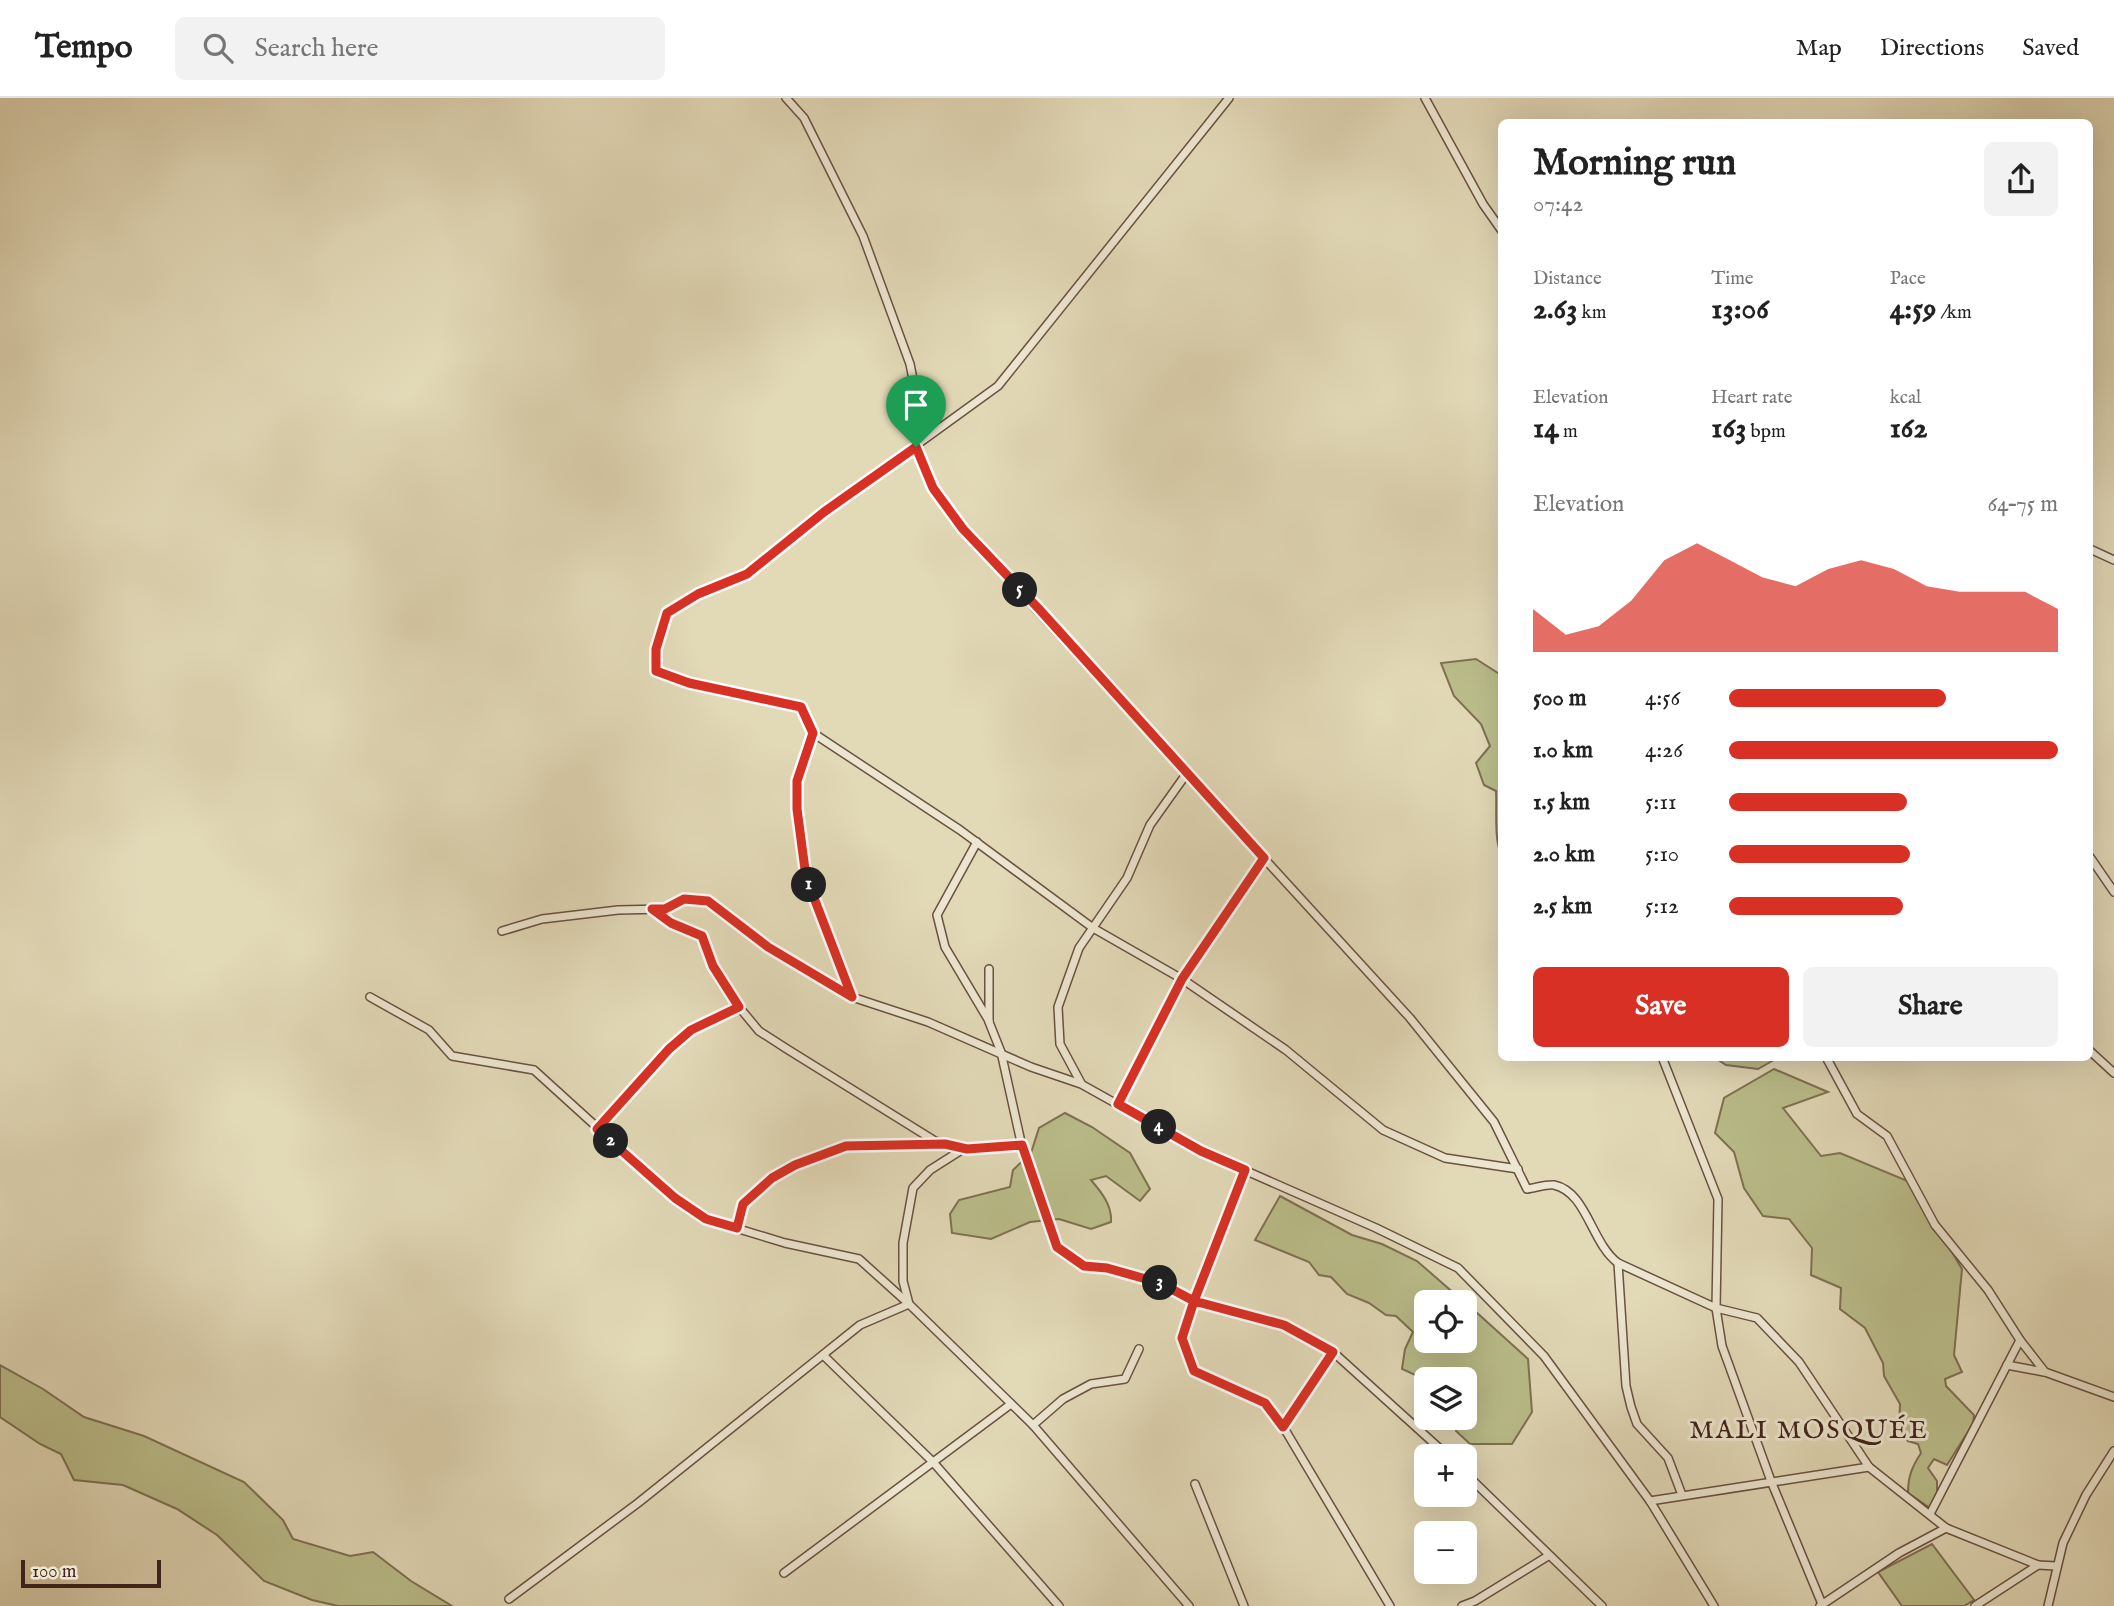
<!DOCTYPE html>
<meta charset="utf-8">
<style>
:root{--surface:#fff;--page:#f2f2f2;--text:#222;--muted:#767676;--line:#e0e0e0;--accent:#d93025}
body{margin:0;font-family:"IM FELL English",serif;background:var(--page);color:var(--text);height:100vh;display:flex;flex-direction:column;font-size:26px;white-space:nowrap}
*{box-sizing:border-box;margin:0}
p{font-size:23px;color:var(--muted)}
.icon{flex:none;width:38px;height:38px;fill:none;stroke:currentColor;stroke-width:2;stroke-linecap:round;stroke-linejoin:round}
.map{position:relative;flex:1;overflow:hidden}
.sheet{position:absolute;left:1498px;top:21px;width:595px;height:942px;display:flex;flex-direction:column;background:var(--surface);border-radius:10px;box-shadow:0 7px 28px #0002}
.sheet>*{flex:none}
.fabs{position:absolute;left:1414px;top:1192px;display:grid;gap:14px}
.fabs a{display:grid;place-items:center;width:63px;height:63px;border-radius:10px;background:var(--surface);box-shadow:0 7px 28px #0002;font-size:35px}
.scale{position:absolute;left:21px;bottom:18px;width:140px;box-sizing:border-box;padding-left:7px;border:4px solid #42241a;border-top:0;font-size:19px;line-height:24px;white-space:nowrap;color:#42241a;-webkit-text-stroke:5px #ece6d0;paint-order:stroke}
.pin{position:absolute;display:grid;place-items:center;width:60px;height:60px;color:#fff;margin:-72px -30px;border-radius:50% 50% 50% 0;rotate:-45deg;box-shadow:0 0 7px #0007}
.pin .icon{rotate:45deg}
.km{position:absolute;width:35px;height:35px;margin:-18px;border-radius:50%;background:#222;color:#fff;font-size:19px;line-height:35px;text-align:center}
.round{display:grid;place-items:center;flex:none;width:74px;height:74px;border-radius:10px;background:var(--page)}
.summary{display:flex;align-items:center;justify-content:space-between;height:119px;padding:0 35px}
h1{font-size:38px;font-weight:700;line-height:52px}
.figures{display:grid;grid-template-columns:repeat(3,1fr);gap:10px;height:119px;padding:7px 35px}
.figures div{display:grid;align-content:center}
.figures b{font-size:30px;font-weight:700}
.figures small{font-size:19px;font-weight:400}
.figures p{font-size:19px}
.chart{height:196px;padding:14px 35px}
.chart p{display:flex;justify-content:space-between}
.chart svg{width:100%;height:126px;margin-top:7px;fill:var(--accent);opacity:.7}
.primary-button{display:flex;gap:14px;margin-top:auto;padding:14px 35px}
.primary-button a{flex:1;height:80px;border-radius:10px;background:var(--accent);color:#fff;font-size:28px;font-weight:700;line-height:80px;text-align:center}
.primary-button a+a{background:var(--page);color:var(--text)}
ul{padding:0 35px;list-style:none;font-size:23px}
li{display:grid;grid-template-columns:112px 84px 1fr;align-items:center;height:52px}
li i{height:18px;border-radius:9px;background:var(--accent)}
header{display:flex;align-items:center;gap:42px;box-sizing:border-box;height:98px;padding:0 35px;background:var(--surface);border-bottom:2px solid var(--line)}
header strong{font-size:33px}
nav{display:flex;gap:38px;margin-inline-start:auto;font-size:24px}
.search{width:490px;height:63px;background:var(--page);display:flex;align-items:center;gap:18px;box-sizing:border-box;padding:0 24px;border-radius:10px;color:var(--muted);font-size:26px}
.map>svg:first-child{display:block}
.green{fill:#babd8a;stroke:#7e7052;stroke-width:2}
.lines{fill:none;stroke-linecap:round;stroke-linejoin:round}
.street-casing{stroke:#6a5141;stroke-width:10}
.street{stroke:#ece6d0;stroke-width:7}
.route-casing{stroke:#fff;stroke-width:14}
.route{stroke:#d93025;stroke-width:9}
.labels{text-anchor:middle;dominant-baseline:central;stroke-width:6;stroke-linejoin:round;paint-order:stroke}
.neighbourhood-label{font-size:26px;letter-spacing:2px;fill:#42241a;stroke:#ece6d0}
</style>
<header>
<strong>Tempo</strong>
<div class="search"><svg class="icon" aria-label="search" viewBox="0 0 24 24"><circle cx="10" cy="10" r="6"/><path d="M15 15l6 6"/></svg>Search here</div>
<nav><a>Map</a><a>Directions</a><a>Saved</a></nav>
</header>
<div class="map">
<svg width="2114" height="1508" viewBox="0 0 2114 1508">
<rect width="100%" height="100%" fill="#e2d9b7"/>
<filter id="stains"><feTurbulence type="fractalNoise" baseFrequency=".00286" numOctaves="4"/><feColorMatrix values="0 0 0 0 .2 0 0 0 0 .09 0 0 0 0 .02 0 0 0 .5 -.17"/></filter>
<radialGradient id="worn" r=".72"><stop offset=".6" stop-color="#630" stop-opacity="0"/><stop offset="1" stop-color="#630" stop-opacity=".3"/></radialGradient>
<g class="green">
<path d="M 1476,561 L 1501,577 L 1501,756 C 1494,742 1497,711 1496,693 L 1484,687 L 1476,665 L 1490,648 L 1481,626 L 1454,598 L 1441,565 Z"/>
<polygon points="1714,959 1779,959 1758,971 1726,967"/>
<path d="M 1774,971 L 1828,994 L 1783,1010 L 1821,1058 L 1840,1055 L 1910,1084 L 1962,1171 L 1954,1257 L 1962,1274 L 1945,1281 L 1946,1288 L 1974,1317 L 1973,1326 L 1947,1367 L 1934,1361 L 1928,1370 L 1937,1383 L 1937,1402 L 1930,1410 L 1908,1395 C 1908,1378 1912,1369 1921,1355 L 1918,1346 L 1908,1343 L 1899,1333 L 1900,1306 L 1884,1278 L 1883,1265 L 1865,1230 L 1840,1211 L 1841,1190 L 1811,1177 L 1812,1150 L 1789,1121 L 1763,1118 L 1744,1090 L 1734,1054 L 1715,1035 L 1724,1000 Z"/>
<path d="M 1065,1015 L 1092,1029 L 1130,1055 L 1150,1091 L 1140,1103 L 1106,1078 L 1091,1082 C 1102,1095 1112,1107 1111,1124 L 1091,1131 L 1059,1121 L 1030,1124 L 991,1141 L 952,1135 L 950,1116 L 959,1102 L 1010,1089 L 1013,1072 L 1031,1055 L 1039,1030 Z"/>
<polygon points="1280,1098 1352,1137 1382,1146 1417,1163 1464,1204 1426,1204 1426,1242 1465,1242 1465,1204 1528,1261 1532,1314 1512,1346 1470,1346 1456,1333 1459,1320 1465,1320 1465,1281 1426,1282 1402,1271 1405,1251 1413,1234 1396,1218 1386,1217 1369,1205 1347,1196 1331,1179 1319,1177 1309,1164 1255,1142"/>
<polygon points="0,1267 43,1291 84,1319 144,1338 244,1384 283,1422 293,1441 350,1458 373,1454 411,1483 452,1508 338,1508 312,1502 264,1483 217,1437 177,1411 123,1387 74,1382 61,1356 40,1346 0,1319"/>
<polygon points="1932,1446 1974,1502 1964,1508 1902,1508 1878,1474"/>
</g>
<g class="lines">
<defs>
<g id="street">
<path d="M 786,0 L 804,20 L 863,138 L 910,266 L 918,307 L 916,349 L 933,390 L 963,431 L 1410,920 L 1494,1024 L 1527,1091 C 1535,1090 1547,1086 1554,1087 C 1587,1094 1591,1145 1618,1165 L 1716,1210 L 1757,1220 L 1799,1264 L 1869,1369 L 1946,1430 L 2038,1467 L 2056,1468"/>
<polyline points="1229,0 998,288 824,414 747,476 698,496 667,515 656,551 656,573 689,585 801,609 813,635 797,683 797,711 806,779 852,899 928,924 1031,969 1081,986 1201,1053 1376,1130 1458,1170 1544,1258 1650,1403 1714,1508"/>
<polyline points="1425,0 1483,106 1502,133"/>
<polyline points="2090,451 2114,462"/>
<polyline points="813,635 960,732 1093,830 1182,881 1286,952 1383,1032 1445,1060 1518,1071"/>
<polyline points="977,744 937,817 945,849 989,923"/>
<polyline points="2090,759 2114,794"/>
<polyline points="652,811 671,825 702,838 713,868 739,909 759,933 787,951 935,1043 967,1051 1022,1047"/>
<polyline points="502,833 542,821 618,812 665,811 684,801 708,803 768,849 851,898"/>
<polyline points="989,871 989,924 1001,954 1025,1062 1057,1149 1084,1168 1107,1170 1160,1185 1194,1203 1284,1227 1333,1254 1448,1358"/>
<polyline points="370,899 429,932 452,958 534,972 675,1100 706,1121 785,1145 859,1161 909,1206 1033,1327 1189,1508"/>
<polyline points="2090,953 2114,975"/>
<polyline points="1662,959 1718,1101 1716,1210 1722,1248 1771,1383 1822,1506"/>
<polyline points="1826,959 1857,1016 1887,1038 1935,1127 1988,1192 2020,1242 1930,1416"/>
<polyline points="1081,985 1060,946 1058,909 1079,850 1127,780 1150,727 1187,675"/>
<polyline points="1118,1006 1182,881 1264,760"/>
<polyline points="597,1031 669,951 691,932 739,909"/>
<polyline points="1245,1072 1194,1203 1182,1239 1193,1274 1265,1305 1281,1325 1390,1508"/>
<polyline points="737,1130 743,1106 772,1080 795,1067 846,1048 938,1046"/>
<polyline points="1618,1165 1626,1288 1631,1309 1637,1326 1668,1360 1682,1397"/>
<polyline points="2020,1242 2045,1274 2114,1299"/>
<polyline points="823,1257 933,1364 1059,1508"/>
<polyline points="2007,1267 2044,1274"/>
<polyline points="1033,1327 1063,1301 1091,1286 1125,1281 1139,1251"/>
<polyline points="1283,1329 1333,1254"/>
<polyline points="1465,1375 1602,1508"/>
<polyline points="1195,1386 1244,1508"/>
<polyline points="1650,1403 1869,1369"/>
<polyline points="784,1475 1011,1306"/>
<polyline points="509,1501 638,1405 860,1227 909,1206 903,1183 903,1145 913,1090 930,1072 963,1051"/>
<polyline points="1462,1508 1475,1503 1548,1458"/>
<polyline points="1820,1508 1899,1455 1946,1430"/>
<polyline points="1975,1508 2038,1467"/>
<polyline points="2048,1508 2063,1445 2086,1397 2114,1353"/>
</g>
</defs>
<use href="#street" class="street-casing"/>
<use href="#street" class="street"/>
</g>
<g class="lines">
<defs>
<polyline id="route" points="916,349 824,414 747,476 698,496 667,515 656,551 656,573 689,585 801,609 813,635 797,683 797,711 806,779 852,899 768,849 708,803 684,801 665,811 652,811 671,825 702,838 713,868 739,909 691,932 669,951 597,1031 675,1100 706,1121 737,1130 743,1106 772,1080 795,1067 846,1048 945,1046 967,1051 1022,1047 1057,1149 1084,1168 1107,1170 1160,1185 1194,1203 1182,1240 1194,1273 1265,1305 1283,1329 1333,1254 1284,1227 1194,1203 1245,1072 1201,1053 1118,1006 1182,881 1264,760 1039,511 963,431 933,390 916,349"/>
</defs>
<use href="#route" class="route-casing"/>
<use href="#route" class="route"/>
</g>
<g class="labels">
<g class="neighbourhood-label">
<text x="1809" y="1332">MALI MOSQUÉE</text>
</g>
</g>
<rect width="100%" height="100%" filter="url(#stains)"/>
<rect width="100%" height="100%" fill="url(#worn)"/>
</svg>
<div class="fabs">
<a><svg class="icon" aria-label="locate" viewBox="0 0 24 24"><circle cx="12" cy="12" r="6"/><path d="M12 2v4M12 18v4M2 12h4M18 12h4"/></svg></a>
<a><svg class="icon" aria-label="layers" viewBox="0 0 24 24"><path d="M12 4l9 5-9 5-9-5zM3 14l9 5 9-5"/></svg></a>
<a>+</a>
<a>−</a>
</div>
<div class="scale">100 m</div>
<div class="pin" style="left:916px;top:349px;background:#1e9e55"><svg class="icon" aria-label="arrive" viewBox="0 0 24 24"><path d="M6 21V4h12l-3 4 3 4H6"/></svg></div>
<b class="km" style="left:809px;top:787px">1</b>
<b class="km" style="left:611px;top:1043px">2</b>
<b class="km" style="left:1160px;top:1185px">3</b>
<b class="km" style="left:1159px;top:1029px">4</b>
<b class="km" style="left:1020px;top:492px">5</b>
<section class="sheet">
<div class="summary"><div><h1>Morning run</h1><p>07:42</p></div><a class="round"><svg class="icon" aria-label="share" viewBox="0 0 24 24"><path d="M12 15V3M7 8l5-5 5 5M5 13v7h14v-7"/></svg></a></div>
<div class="figures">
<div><p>Distance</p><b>2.63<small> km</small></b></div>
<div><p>Time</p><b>13:06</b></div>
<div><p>Pace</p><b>4:59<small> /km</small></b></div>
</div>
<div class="figures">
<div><p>Elevation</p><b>14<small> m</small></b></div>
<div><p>Heart rate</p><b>163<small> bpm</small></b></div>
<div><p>kcal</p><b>162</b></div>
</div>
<div class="chart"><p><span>Elevation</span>64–75 m</p>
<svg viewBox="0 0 160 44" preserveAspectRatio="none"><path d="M0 44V29L10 38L20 35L30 26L40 12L50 6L60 12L70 18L80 21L90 15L100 12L110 15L120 21L130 23L140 23L150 23L160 29V44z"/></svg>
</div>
<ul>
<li><b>500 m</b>4:56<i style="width:66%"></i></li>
<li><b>1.0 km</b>4:26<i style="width:100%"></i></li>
<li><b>1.5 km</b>5:11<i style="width:54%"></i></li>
<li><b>2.0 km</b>5:10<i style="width:55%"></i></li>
<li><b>2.5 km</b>5:12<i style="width:53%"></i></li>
</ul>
<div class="primary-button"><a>Save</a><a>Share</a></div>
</section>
</div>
